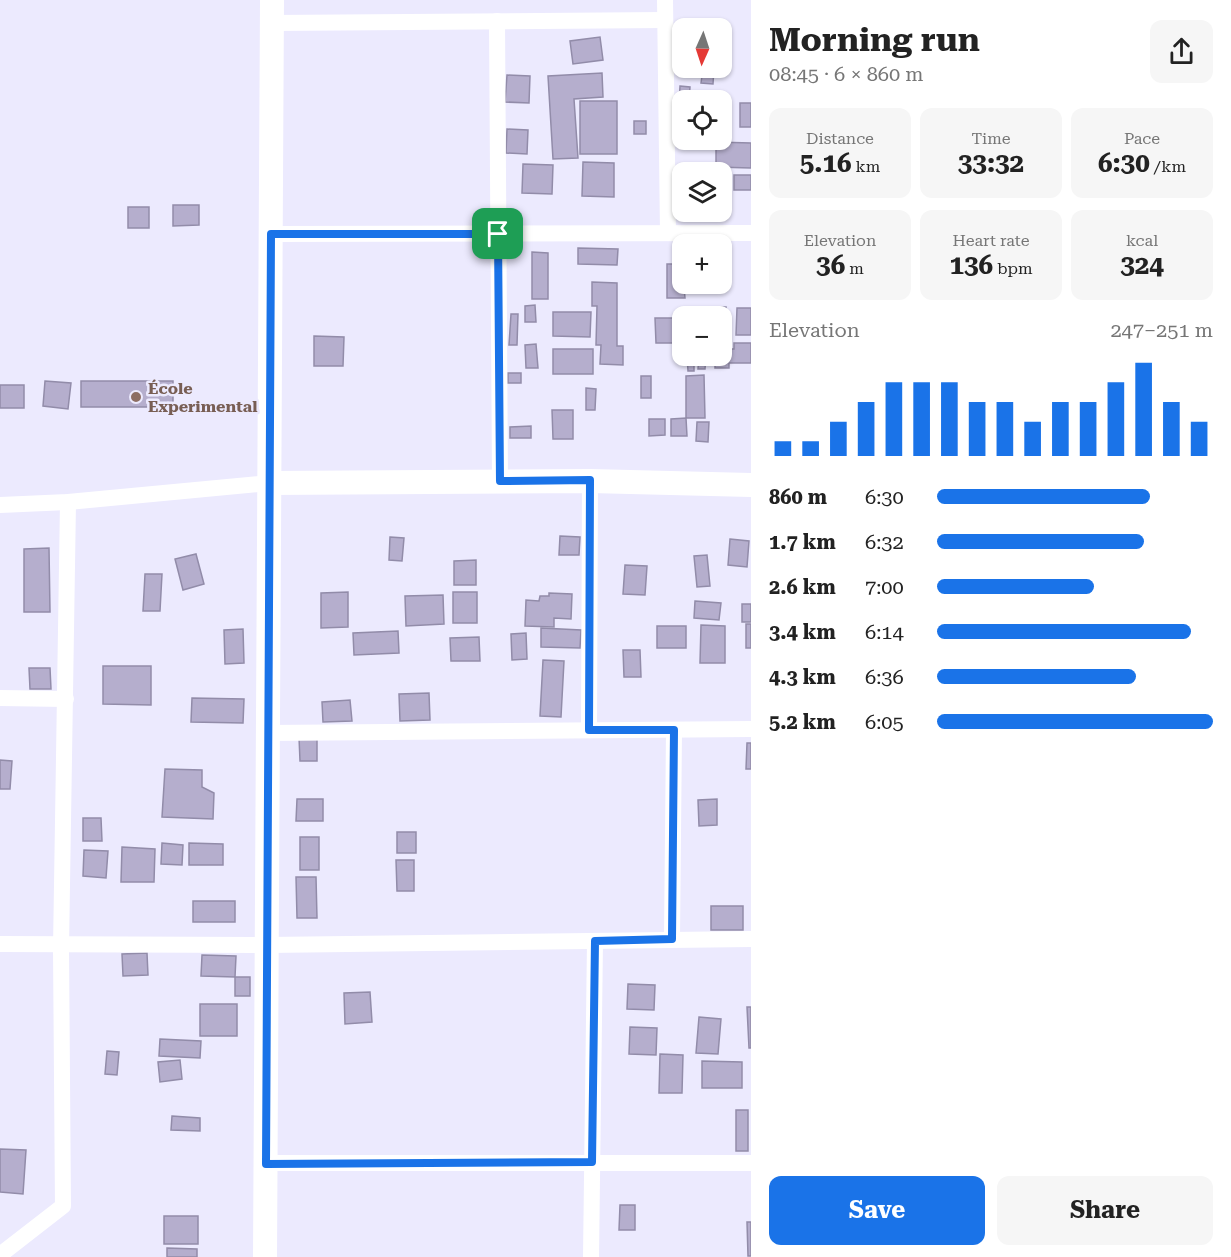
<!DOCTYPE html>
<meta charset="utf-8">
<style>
:root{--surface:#fff;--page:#f6f6f6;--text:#222;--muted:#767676;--accent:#1a73e8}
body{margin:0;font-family:"Roboto Serif",serif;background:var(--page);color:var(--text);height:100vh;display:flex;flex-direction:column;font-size:22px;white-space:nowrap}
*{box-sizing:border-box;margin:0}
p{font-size:20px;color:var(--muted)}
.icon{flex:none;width:33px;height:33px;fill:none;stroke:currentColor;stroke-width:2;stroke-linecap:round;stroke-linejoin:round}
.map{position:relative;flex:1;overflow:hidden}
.drawer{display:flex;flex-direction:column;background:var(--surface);width:480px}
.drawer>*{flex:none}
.needle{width:39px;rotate:183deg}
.buttons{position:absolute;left:672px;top:18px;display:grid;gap:12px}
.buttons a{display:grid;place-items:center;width:60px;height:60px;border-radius:12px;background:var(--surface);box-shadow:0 2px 4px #0004;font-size:30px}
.pin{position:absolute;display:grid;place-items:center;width:51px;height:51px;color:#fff;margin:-26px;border-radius:12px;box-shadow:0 3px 9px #0006}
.round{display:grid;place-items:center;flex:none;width:63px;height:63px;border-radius:12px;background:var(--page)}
.overview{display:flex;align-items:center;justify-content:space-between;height:102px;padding:0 18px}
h1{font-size:33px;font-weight:700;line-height:45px}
.metrics{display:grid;grid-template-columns:repeat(3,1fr);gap:9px;height:102px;padding:6px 18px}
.metrics div{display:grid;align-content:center;border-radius:12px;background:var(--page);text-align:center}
.metrics b{font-size:26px;font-weight:700}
.metrics small{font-size:16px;font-weight:400}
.metrics p{font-size:16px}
.chart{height:168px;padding:12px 18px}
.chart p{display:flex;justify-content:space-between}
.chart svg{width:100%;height:108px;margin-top:6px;stroke:var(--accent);stroke-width:6}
.button{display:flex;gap:12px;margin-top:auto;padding:12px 18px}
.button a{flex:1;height:69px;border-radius:12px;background:var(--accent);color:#fff;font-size:24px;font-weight:700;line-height:69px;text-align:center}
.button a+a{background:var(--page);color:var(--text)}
ul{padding:0 18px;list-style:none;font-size:20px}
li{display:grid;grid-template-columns:96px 72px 1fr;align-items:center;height:45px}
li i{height:15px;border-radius:8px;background:var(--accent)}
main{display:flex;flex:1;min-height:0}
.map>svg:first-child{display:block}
.building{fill:#b5aecd;stroke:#928ca9;stroke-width:1.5}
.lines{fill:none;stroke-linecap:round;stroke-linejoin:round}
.street{stroke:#fff;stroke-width:16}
.secondary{stroke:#fff;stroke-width:24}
.route-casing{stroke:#fff;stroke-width:12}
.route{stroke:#1a73e8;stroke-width:8}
.education-dot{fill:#8d6e63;stroke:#eceafe;stroke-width:2}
.labels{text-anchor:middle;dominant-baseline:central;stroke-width:5;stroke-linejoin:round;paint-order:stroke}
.education-label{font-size:16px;font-weight:bold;fill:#785e54;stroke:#eceafe;text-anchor:start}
</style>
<main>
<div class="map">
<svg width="751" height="1257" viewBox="0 0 751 1257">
<rect width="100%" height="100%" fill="#eceafe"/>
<g class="building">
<polygon points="600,37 603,60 573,64 570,41"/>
<polygon points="703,68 714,68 713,84 701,83"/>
<polygon points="602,73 603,97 574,99 578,158 553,159 548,76"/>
<polygon points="507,75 530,76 529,103 505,102"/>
<polygon points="680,86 690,87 689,100 682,100 682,105 679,105"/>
<rect x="580" y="101" width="37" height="53"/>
<rect x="740" y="103" width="11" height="24"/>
<rect x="634" y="121" width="12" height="13"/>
<polygon points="507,129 528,130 527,154 506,153"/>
<polygon points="716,142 751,143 751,168 716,167"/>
<polygon points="583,162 614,163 614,197 582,196"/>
<polygon points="523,164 553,165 552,194 522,193"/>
<rect x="734" y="175" width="17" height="15"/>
<rect x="679" y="176" width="3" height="28"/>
<polygon points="173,205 199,205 199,225 173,226"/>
<rect x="128" y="207" width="21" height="21"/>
<polygon points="578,248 618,249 617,265 578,264"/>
<polygon points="532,252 548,253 548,299 532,299"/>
<polygon points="667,264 682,264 685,298 667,298"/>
<polygon points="592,282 617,283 617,346 623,346 623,365 600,364 601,345 596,345 597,306 592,306"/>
<rect x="690" y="284" width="16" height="8"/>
<polygon points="535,305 536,322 525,322 525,306"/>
<polygon points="726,307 727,341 722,341 722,316 692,316 692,308"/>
<polygon points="737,308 751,308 751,335 736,335"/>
<polygon points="553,312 591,312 590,337 553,336"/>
<polygon points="511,314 518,314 517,345 509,345"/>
<polygon points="655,318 674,318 674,327 682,327 682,343 656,343"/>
<polygon points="314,336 344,337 343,366 314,366"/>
<polygon points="734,343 751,343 751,363 729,363 729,368 715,368 715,356 722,356 722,349 734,349"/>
<polygon points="536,344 538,368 526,368 525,345"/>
<rect x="553" y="349" width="40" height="25"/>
<polygon points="687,356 694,356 694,371 688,371"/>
<polygon points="699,356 706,356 705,369 698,369"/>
<rect x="508" y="373" width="13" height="10"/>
<polygon points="704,375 705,418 686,418 686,376"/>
<rect x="641" y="376" width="10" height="22"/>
<polygon points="45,381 71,383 68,409 43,406"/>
<rect x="81" y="381" width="92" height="26"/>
<rect x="0" y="385" width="24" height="23"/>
<polygon points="586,388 596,389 595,410 586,410"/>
<polygon points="552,410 573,410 573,439 553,439"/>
<polygon points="686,418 687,436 671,436 671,419"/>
<polygon points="649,419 665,419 665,435 649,436"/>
<polygon points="697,422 709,422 708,442 696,441"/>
<polygon points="531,426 531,438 510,438 510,427"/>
<polygon points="560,536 580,537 579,555 559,555"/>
<polygon points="390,537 404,538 402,561 389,560"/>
<polygon points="730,539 749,541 747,567 728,565"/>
<polygon points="49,548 50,612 24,612 24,549"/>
<polygon points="196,554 204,584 183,590 175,559"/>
<polygon points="707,555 710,586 697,587 694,556"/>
<polygon points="476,560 476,585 454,585 454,561"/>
<polygon points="625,565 647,566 645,595 623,594"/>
<polygon points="145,574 162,574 160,611 143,611"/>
<polygon points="348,592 348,627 321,628 321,593"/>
<rect x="453" y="592" width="24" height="31"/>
<polygon points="549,593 572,594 571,619 554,618 554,627 525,626 526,600 539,601 540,596 549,596"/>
<polygon points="443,595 444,624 406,626 405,596"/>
<polygon points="695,601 721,603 719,620 694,618"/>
<rect x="742" y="604" width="9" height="18"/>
<rect x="746" y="624" width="5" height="24"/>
<polygon points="701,625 725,626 725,663 700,663"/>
<rect x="657" y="626" width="29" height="22"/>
<polygon points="541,628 581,630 580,648 541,647"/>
<polygon points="243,629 244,663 225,664 224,630"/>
<polygon points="398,631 399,653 354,655 353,633"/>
<polygon points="526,633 527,659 512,660 511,634"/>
<polygon points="479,637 480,661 451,661 450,638"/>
<polygon points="623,650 640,650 641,677 624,677"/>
<polygon points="543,660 564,661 561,717 540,716"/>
<polygon points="103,666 151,666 151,705 103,704"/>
<polygon points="29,668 50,668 51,689 30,689"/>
<polygon points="429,693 430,720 400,721 399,694"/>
<polygon points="192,698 244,699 243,723 191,722"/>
<polygon points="350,700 352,721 323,722 322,702"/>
<polygon points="299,737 317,737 317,761 300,761"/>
<polygon points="747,743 751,743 751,769 746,769"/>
<polygon points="0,760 12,761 10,789 0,789"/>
<polygon points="165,769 202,770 202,787 214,793 213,819 162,817"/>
<polygon points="297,799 323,799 323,821 296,821"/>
<polygon points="717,799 717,825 699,826 698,800"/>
<polygon points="83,818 101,818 102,841 83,841"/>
<rect x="397" y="832" width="19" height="21"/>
<rect x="300" y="837" width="19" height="33"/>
<polygon points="162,843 183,845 182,865 161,864"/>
<polygon points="189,843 223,844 223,865 189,865"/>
<polygon points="122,847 155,849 154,882 121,882"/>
<polygon points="84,850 108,851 106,878 83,876"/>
<polygon points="396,860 414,860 414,891 397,891"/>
<polygon points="296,877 316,877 317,918 297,918"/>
<rect x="193" y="901" width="42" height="21"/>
<rect x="711" y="906" width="32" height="24"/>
<polygon points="147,953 148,975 123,976 122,954"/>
<polygon points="202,955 236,956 235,977 201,976"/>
<rect x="235" y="977" width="15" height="19"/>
<polygon points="628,984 655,985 654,1010 627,1009"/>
<polygon points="370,992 372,1022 345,1024 344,993"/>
<rect x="200" y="1004" width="37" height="32"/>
<polygon points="747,1007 751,1007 751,1048 749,1048"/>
<polygon points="699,1017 721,1019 718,1054 696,1053"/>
<polygon points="630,1027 657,1028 656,1055 629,1054"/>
<polygon points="160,1039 201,1041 200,1058 159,1056"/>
<polygon points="107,1051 119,1052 117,1075 105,1074"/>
<polygon points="660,1054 683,1055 682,1093 659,1093"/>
<polygon points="180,1060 182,1079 160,1082 158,1062"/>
<polygon points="702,1061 742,1062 742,1088 702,1088"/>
<rect x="736" y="1110" width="12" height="41"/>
<polygon points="172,1116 200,1118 200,1131 171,1130"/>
<polygon points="0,1149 26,1150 23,1194 0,1192"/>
<polygon points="620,1205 635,1205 635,1230 619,1230"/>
<rect x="164" y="1216" width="34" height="28"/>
<polygon points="747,1222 751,1222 751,1256 748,1256"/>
<polygon points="167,1248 197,1249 197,1257 167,1257"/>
</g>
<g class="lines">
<g class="street">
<polyline points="665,0 668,233"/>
<polyline points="497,21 500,481"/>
<polyline points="272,23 665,20"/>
<polyline points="271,234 751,233"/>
<polyline points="0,505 68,502 269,483"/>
<polyline points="0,698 66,699"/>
<polyline points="589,730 590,481"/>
<polyline points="268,733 751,729"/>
<polyline points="672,939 674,730"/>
<polyline points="0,944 267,945 751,939"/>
<polyline points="266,1163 751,1163"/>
<polyline points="0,1255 63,1206 61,949 68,502"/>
<polyline points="591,1257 595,941"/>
</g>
<g class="secondary">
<polyline points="269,483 590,481 751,485"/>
<polyline points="265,1257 272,0"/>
</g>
</g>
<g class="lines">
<defs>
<polygon id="route" points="271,234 498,234 500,481 590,480 589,730 674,730 672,939 595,941 592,1162 266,1164"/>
</defs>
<use href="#route" class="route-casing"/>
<use href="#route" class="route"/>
</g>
<circle class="education-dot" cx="136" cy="397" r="6"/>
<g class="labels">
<g class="education-label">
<text x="148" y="388">École<tspan x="148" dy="18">Experimental</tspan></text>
</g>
</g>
</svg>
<div class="buttons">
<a><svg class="needle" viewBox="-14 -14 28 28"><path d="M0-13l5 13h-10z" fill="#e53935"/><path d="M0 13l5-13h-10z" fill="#767676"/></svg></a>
<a><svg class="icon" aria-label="locate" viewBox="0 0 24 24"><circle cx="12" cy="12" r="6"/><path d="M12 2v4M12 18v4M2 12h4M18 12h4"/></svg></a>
<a><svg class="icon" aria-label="layers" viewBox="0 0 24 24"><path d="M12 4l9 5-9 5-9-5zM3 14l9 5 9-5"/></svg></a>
<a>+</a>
<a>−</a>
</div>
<div class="pin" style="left:498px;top:234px;background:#1e9e55"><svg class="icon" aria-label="arrive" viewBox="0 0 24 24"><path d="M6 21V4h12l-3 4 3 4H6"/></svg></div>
</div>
<section class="drawer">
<div class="overview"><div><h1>Morning run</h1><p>08:45 · 6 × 860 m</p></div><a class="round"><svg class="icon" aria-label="share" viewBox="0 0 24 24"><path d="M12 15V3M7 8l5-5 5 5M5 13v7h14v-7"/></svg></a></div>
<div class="metrics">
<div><p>Distance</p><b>5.16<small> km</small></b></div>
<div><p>Time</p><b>33:32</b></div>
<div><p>Pace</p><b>6:30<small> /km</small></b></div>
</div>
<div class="metrics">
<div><p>Elevation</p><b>36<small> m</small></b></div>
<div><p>Heart rate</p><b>136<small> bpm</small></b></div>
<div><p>kcal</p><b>324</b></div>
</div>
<div class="chart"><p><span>Elevation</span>247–251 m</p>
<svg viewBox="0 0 160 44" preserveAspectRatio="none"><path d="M5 44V38M15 44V38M25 44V30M35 44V22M45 44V14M55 44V14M65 44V14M75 44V22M85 44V22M95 44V30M105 44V22M115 44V22M125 44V14M135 44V6M145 44V22M155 44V30"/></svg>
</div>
<ul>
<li><b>860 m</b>6:30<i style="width:77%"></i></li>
<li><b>1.7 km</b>6:32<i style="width:75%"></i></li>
<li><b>2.6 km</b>7:00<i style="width:57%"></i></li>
<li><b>3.4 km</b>6:14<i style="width:92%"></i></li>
<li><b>4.3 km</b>6:36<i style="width:72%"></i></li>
<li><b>5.2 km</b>6:05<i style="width:100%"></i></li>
</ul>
<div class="button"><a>Save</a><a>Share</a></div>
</section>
</main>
